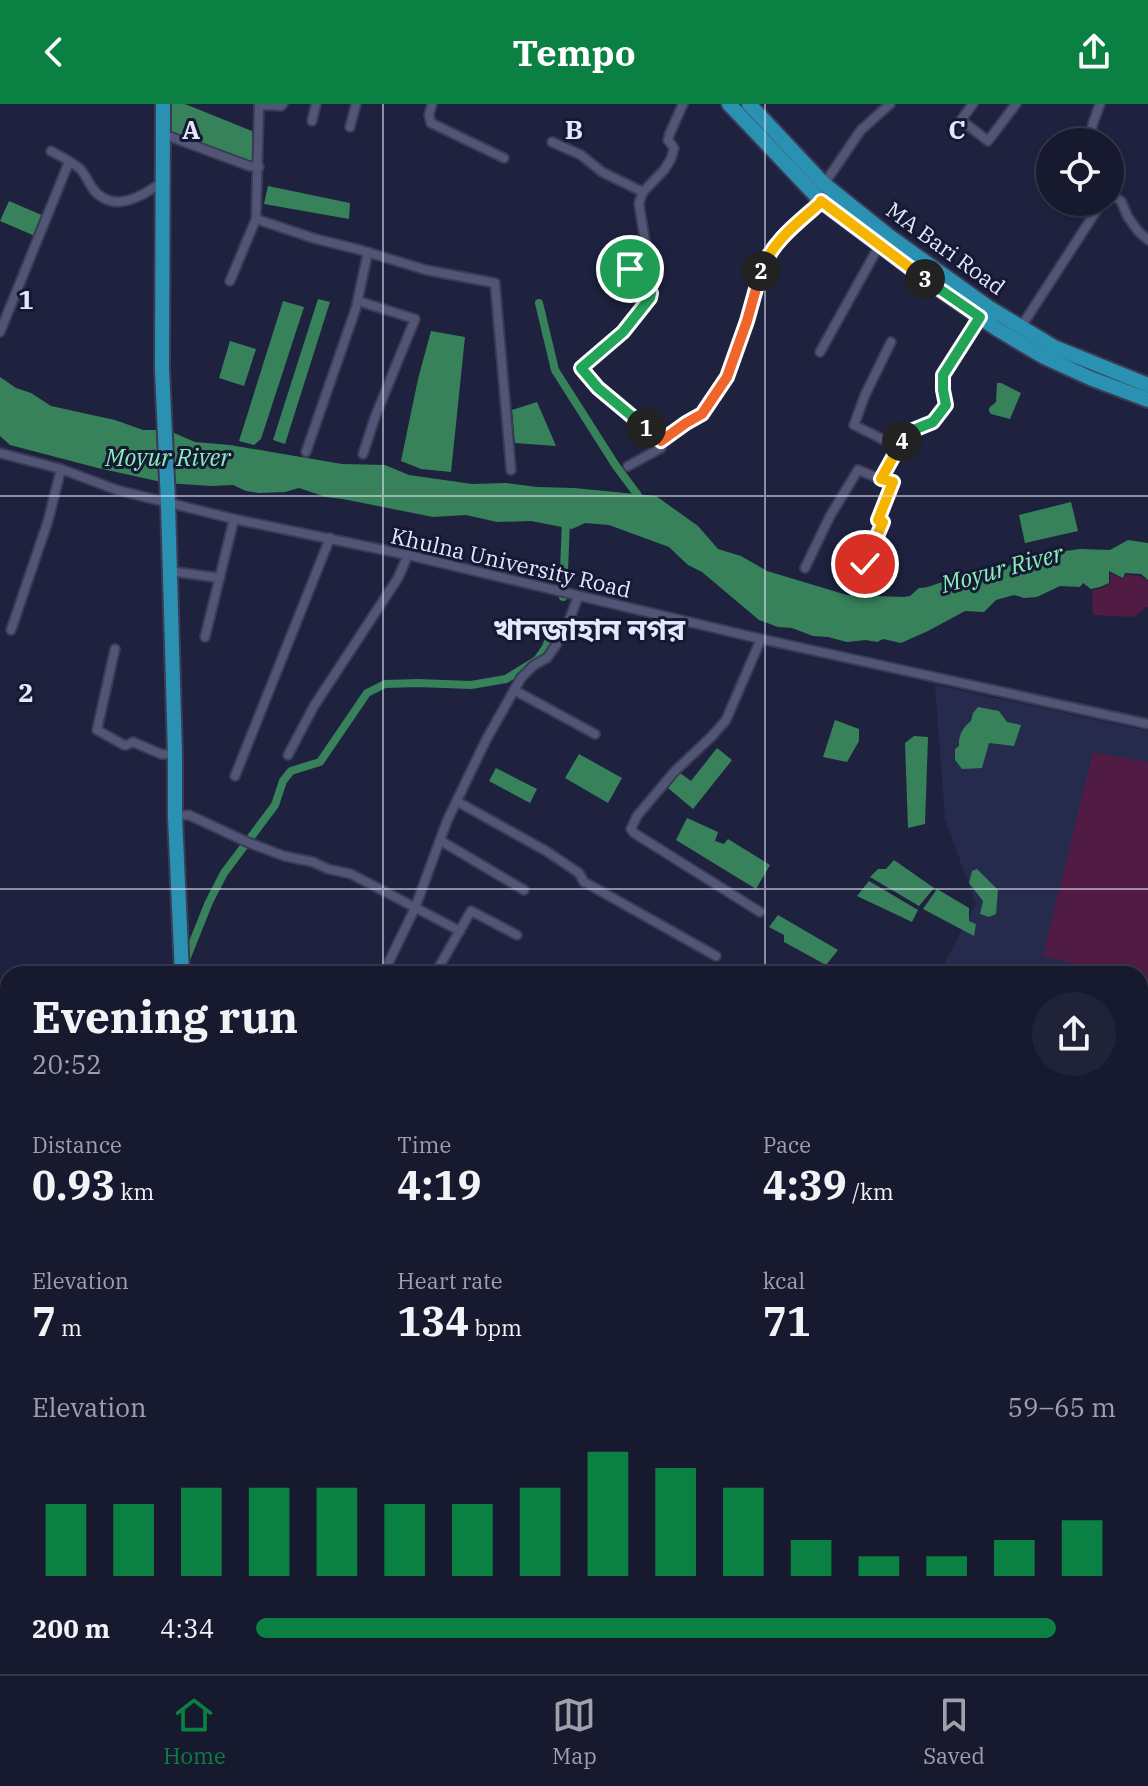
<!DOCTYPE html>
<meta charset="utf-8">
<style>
:root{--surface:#171a2f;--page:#202337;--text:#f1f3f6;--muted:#9ea1aa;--line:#36384b;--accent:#0b8043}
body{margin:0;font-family:"IBM Plex Serif","Noto Sans Bengali",serif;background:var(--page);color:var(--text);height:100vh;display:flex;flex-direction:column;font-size:30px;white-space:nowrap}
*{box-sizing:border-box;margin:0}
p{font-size:26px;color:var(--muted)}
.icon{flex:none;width:44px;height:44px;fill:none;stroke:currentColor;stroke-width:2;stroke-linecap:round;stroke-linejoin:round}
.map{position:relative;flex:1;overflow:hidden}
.details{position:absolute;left:0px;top:862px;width:1148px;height:708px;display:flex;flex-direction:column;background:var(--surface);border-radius:24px 24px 0 0;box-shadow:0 2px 6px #0004,0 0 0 2px var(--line)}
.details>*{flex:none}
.fabs{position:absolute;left:1036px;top:24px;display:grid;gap:16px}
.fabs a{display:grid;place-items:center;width:88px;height:88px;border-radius:50%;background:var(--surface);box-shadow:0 2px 6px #0004,0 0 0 2px var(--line);font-size:40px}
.pin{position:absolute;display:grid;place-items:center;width:68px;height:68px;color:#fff;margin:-34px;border:4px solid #fff;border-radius:50%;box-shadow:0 2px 8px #0007}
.km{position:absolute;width:40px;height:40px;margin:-20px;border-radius:50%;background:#222;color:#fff;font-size:22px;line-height:40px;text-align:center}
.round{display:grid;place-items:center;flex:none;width:84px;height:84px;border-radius:42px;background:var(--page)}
.head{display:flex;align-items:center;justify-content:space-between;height:136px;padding:0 32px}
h1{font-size:44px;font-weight:700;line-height:60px}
.figures{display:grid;grid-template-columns:repeat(3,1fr);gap:12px;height:136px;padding:8px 32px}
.figures div{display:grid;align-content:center}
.figures b{font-size:40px;font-weight:700}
.figures small{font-size:22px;font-weight:400}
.figures p{font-size:22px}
.chart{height:224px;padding:16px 32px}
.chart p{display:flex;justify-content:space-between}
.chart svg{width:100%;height:144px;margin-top:8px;stroke:var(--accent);stroke-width:6}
ul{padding:0 32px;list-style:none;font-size:26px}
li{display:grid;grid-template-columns:128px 96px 1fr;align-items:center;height:60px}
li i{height:20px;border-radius:10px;background:var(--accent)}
header{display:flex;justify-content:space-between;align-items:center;height:104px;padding:0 32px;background:var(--accent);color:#fff;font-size:36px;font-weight:700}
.tabs{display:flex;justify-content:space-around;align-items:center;height:112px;border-top:2px solid var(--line);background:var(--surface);font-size:22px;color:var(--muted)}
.tabs a{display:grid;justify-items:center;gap:4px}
.tabs .active{color:var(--accent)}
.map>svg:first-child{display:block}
.built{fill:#262a4d}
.green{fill:#501c44}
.water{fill:#37825a}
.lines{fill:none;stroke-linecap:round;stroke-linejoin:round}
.canal{stroke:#37825a;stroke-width:8}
.street-casing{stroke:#3a3b54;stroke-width:12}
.primary-casing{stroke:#3a3b54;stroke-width:18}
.street{stroke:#515676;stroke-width:8}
.primary{stroke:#2b91b3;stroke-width:14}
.split-1-casing{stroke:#fff;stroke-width:16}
.split-2-casing{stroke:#fff;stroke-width:16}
.split-3-casing{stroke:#fff;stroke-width:16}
.split-4-casing{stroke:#fff;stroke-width:16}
.split-5-casing{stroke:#fff;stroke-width:16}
.split-1{stroke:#22a559;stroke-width:10}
.split-2{stroke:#f0652b;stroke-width:10}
.split-3{stroke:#f5b400;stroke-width:10}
.split-4{stroke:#22a559;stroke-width:10}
.split-5{stroke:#f5b400;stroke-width:10}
.grid{fill:none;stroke:#e5e8fc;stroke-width:2;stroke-opacity:0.55}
.labels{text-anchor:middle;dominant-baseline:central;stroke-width:6;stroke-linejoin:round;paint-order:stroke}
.street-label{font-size:22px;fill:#e5e8fc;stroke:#161834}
.water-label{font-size:24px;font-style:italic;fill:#88efb5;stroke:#161834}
.district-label{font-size:30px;font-weight:bold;fill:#e5e8fc;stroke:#161834}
.grid-label{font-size:26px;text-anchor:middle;font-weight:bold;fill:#e5e8fc;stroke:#161834;stroke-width:6;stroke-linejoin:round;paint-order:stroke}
</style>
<header><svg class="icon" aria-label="back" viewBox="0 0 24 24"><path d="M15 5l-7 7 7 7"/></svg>Tempo<svg class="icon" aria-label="share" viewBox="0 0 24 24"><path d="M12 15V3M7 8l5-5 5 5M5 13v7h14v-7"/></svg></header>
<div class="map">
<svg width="1148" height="1570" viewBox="0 0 1148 1570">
<rect width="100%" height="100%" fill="#1f223f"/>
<polygon class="built" points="935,581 1148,627 1148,1570 989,1570 970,1562 1140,1562 1140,870 939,870 976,800 945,715"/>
<g class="green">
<polygon points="1110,469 1124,475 1126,471 1141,472 1148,478 1148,503 1146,503 1134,513 1093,511 1092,486 1100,485 1111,479"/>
<polygon points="1093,648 1148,658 1148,877 1140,875 1140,870 1119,870 1043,852"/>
</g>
<g class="water">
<polygon points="172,0 185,0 252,27 253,61 169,28"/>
<polygon points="268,82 350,99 349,115 264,100"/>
<polygon points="9,97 44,112 35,132 0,117"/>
<polygon points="318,195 330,198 285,340 273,336"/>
<polygon points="283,197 304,203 261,335 254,341 239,337"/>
<polygon points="431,227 465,233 451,368 421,365 401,357 418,275"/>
<polygon points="230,237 256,245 244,282 219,274"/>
<path d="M 0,273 L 16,284 L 31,289 L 51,302 L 115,316 L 143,326 L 167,326 L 195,338 L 230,341 L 342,360 L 385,361 L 409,371 L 472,380 L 506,379 L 537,383 L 574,384 L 656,392 L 698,422 L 718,445 L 741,452 L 767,467 L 847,491 L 904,493 L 910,492 L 919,484 C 934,484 939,475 955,478 L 966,471 L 977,476 L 1017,458 L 1045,450 L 1080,445 L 1110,446 L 1128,436 L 1148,439 L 1148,476 L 1141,470 L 1125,469 L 1123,474 L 1109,467 L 1109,479 L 1100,483 L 1091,485 L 1083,479 L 1080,483 L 1060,482 L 1037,493 L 1024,494 L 1014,491 L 996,496 L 984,508 L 965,507 L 928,527 L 901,539 L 883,535 L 877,538 L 866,536 L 847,538 L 828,533 L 813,532 L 792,524 L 778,523 L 759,516 L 702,468 L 688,461 L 669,443 L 609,421 L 585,419 L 572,425 L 531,417 L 497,418 L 466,411 L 433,413 L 343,395 L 326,393 L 299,384 L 285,388 L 259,389 L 246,387 L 233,381 L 211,382 L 166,379 L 98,364 L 10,341 L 0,332 Z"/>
<polygon points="997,279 1001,279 1021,289 1010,315 991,310 989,307 989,304 996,298"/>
<polygon points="537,298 556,342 515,339 512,306"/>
<polygon points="1071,398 1078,427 1025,439 1019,411"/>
<path d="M 978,603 L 999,607 L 1007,618 L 1021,621 L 1014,642 L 989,639 L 982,664 L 962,665 L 955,656 L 955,645 L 959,642 C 958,632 963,623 971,617 L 973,609 Z"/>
<polygon points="835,616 859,625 859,637 847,658 823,653"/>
<polygon points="914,632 928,633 925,720 908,724 905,639"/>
<polygon points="717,644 732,656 693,705 668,684 680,669 691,677"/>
<polygon points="579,650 622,674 608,699 565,674"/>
<polygon points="496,664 537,685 530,699 489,677"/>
<polygon points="687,714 718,728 715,737 724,740 728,735 770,761 756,785 676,736"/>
<polygon points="894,756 934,784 919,802 870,773 878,765 886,765"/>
<polygon points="977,765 998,786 996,810 989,813 980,810 983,797 969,779 972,767"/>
<polygon points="869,777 918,806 912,818 857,792"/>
<polygon points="937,785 969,804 969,817 976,820 974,832 923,805"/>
<polygon points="778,811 838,846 826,861 784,838 784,831 769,823"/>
<polygon points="1148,1471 1148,1553 1139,1570 1128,1570 1112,1566 1113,1562 1140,1562 1140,1495"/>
</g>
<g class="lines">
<g class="canal">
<polyline points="539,199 555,266 616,362 637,390 641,398"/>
<polyline points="563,493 566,415"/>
<polyline points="185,858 209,798 224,769 275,701 283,677 291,667 320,658 367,589 385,580 418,579 471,581 506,575 537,556 546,543 555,518"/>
<polyline points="0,1104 8,1097"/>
</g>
<defs>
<g id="street">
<polyline points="432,0 429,11 431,19 504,54"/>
<polyline points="973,0 961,16 988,37 1016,0"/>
<polyline points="312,17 316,0"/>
<polyline points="350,23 356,0"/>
<polyline points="163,30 249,62 259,63"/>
<polyline points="552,38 581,51 602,68 643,88"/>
<polyline points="1089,38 1093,19 1100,0"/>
<path d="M 51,47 C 60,52 71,57 79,64 C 85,69 88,78 93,85 C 113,110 142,93 162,78"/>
<polyline points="824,80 861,26 890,0"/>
<polyline points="1110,90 1121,97 1128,113 1138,127 1148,136"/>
<polyline points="256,115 316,135 357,145 426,166 495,179 511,366"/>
<polyline points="230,177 256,115 259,2 263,1 281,2 283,0"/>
<polyline points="358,197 415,215 375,313 363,350"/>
<polyline points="1021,223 1102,98"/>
<polyline points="0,228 69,58"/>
<polyline points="891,238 865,291 854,321 898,343"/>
<polyline points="820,248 879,142"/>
<polyline points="661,337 598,284 581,264 623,228 650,194 651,189 630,165 646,153 647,149 639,100 640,96 643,88 664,66 671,55 674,44 668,36 670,29 683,0"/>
<polyline points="306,348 356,204 368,148"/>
<polyline points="0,349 61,365 117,386 234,415 408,451 761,535 1148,620"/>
<polyline points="628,362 661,344 661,337 686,319 702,310 727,273 747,217 765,156 772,145 792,123 819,100 821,97"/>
<polyline points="805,464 830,412 858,366 881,375"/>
<polyline points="169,467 220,474"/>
<polyline points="855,485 883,418 878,416 893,378 881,375 906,329 933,318 946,301 943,286 943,271 980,213"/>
<polyline points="11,526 48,417 61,365"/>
<polyline points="205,533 234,415"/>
<polyline points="115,545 97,626 124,641 127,641 133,638 161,650 175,651"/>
<polyline points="514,586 595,630"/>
<polyline points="288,651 314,602 398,474 408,451"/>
<polyline points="235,672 330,434"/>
<polyline points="458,698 546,747 579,769 584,778 595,784 716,852"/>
<polyline points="175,712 189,711 247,738 284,752 313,758 328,765 351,770 460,827"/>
<polyline points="441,737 524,786"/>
<polyline points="760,808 634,729 631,725 637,712 674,668 712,632 726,616 761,535"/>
<polyline points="439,863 471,807 517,831"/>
<polyline points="383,870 415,804 447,717 486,636 521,574 534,561 547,554 556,541 568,519 578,493"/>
<polyline points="0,1114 8,1107"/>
<polyline points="0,1210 2,1303 0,1459"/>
<polyline points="0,1471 8,1470"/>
<polyline points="0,1531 8,1531"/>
<polyline points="70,1562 71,1570"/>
<polyline points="128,1562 128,1570"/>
</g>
<g id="primary">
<polyline points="163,0 162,265 168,399 175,651 175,712 182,870"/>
<polyline points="729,0 821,97 932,180 997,225 1044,253 1090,274 1148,296"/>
<polyline points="749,0 824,80 889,132 988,203 1054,243 1148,281"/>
<polyline points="190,1562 190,1570"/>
</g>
</defs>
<use href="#street" class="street-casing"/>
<use href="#primary" class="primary-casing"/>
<use href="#street" class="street"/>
<use href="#primary" class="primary"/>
</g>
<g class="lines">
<defs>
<polyline id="split-1" points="630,165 651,189 650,194 623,228 581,264 598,284 646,324"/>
<polyline id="split-2" points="646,324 661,337 686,319 702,310 727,273 747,217 761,167"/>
<path id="split-3" d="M 761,167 C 772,138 796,120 819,100 L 821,97 L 925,175"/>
<polyline id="split-4" points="902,337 906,329 933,318 946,301 943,286 943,271 980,213 925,175"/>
<polyline id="split-5" points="865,460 883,418 878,416 893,378 881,375 902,337"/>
</defs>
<use href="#split-1" class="split-1-casing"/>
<use href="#split-2" class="split-2-casing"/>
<use href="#split-3" class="split-3-casing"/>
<use href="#split-4" class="split-4-casing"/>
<use href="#split-5" class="split-5-casing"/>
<use href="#split-1" class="split-1"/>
<use href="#split-2" class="split-2"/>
<use href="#split-3" class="split-3"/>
<use href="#split-4" class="split-4"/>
<use href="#split-5" class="split-5"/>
</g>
<path class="grid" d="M 383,0 L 383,870M 765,0 L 765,870M 0,392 L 1148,392M 0,785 L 1148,785M 0,1178 L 8,1178M 1140,1178 L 1148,1178M 383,1562 L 383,1570M 765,1562 L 765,1570"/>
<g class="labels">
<g class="street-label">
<text transform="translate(946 144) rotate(36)">MA Bari Road</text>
<text transform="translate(511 458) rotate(13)">Khulna University Road</text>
</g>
<g class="water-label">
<text x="168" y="353">Moyur River</text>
<text transform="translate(1002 464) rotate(-15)">Moyur River</text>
</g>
<g class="district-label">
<text x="589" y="524">খানজাহান নগর</text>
</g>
</g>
<g class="grid-label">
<text x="191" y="35">A</text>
<text x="574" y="35">B</text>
<text x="957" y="35">C</text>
<text x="26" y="205">1</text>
<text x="26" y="598">2</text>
</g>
</svg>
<div class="fabs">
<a><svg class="icon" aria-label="locate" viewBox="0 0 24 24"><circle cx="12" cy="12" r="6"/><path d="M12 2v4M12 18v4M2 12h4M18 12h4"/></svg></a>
</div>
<div class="pin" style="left:630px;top:165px;background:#1e9e55"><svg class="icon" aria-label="arrive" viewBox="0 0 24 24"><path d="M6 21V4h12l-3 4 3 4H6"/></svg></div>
<div class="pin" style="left:865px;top:460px;background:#d93025"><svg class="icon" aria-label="check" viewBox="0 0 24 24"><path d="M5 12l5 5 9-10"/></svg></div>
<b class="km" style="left:646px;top:324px">1</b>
<b class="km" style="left:761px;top:167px">2</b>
<b class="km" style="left:925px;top:175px">3</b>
<b class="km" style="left:902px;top:337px">4</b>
<section class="details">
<div class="head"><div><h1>Evening run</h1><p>20:52</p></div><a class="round"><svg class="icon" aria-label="share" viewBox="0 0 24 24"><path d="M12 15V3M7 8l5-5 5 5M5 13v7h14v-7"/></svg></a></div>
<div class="figures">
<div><p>Distance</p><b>0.93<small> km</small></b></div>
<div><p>Time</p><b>4:19</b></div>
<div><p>Pace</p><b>4:39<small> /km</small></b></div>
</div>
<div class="figures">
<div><p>Elevation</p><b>7<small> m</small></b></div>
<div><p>Heart rate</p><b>134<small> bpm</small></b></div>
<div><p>kcal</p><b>71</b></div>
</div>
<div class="chart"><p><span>Elevation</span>59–65 m</p>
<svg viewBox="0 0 160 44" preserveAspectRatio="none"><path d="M5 44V22M15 44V22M25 44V17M35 44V17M45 44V17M55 44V22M65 44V22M75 44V17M85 44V6M95 44V11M105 44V17M115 44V33M125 44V38M135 44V38M145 44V33M155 44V27"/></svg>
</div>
<ul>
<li><b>200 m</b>4:34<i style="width:93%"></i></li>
</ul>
</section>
</div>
<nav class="tabs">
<a class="active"><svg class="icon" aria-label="home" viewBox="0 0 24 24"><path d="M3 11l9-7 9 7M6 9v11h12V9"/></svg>Home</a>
<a><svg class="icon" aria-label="map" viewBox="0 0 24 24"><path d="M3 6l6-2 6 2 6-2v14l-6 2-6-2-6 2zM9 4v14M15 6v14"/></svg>Map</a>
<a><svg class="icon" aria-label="saved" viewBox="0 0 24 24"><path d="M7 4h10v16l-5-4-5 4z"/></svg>Saved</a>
</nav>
